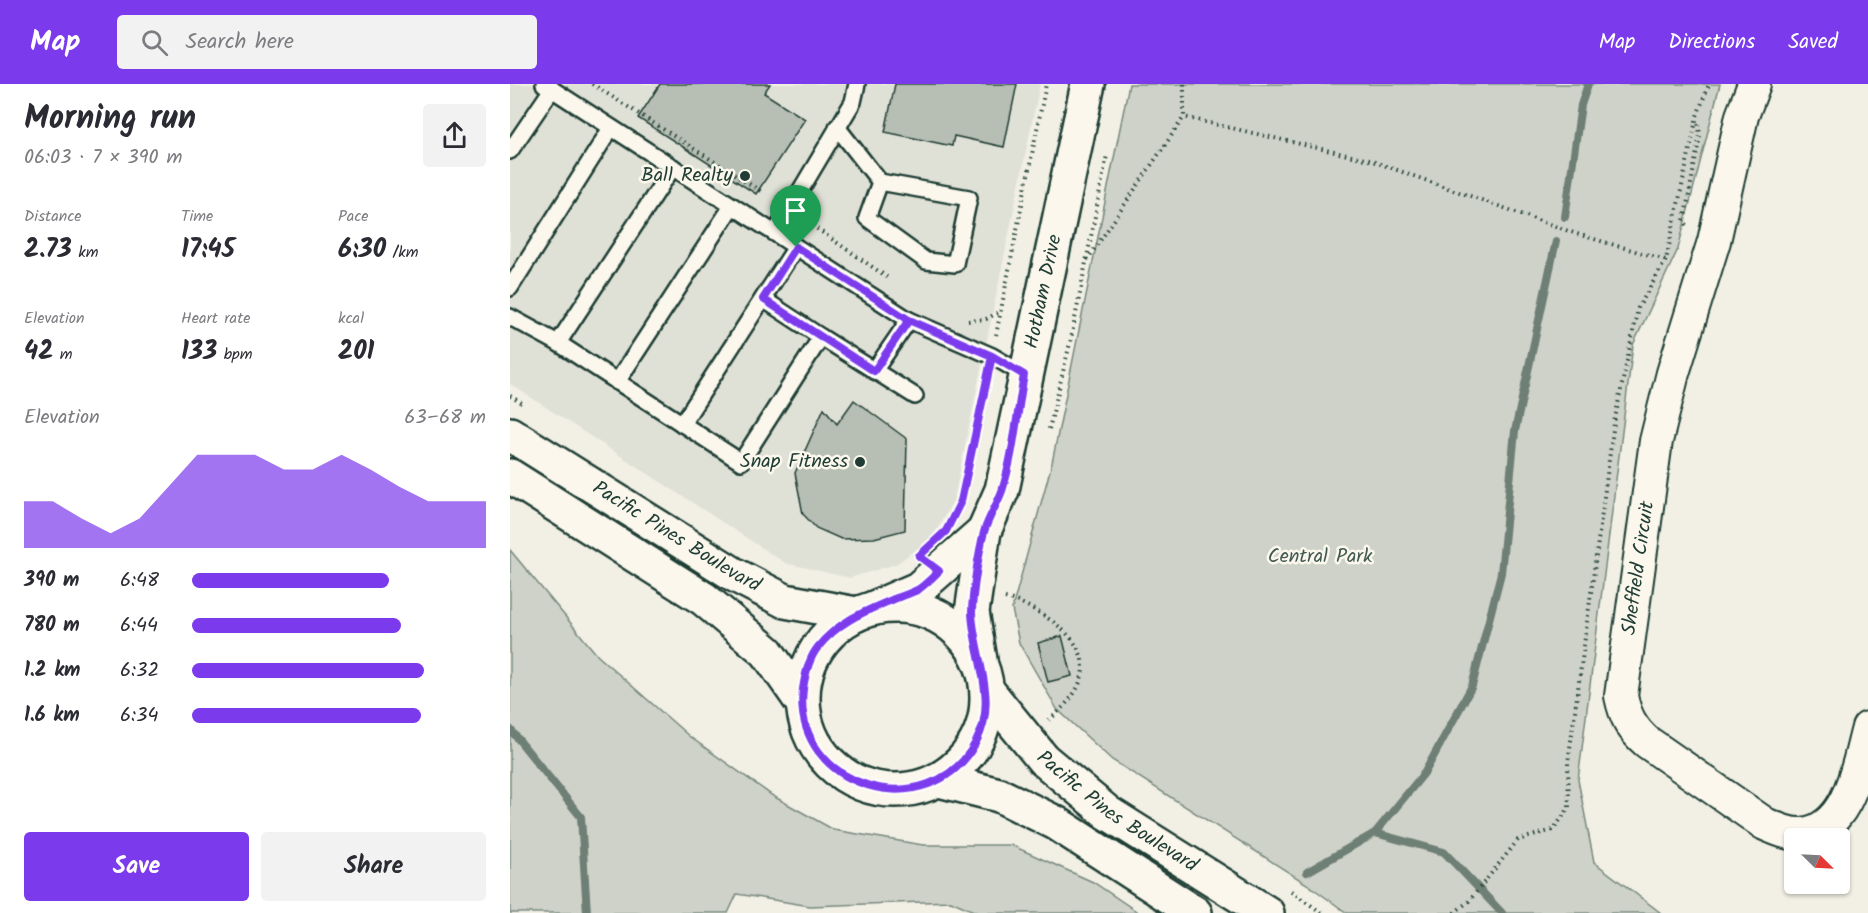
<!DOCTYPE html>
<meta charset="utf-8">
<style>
:root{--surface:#fff;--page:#f2f2f3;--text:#2b2b33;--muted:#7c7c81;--accent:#7c3aed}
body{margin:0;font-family:Kalam,sans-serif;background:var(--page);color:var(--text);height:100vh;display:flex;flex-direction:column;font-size:22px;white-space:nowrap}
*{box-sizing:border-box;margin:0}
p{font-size:20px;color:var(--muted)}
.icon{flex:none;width:33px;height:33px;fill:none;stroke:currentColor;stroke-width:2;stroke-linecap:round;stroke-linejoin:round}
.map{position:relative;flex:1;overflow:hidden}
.side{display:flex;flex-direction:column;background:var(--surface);width:510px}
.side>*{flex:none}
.needle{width:39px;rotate:114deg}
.controls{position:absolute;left:1274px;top:744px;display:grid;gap:12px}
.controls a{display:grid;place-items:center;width:66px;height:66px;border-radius:6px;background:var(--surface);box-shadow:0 2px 4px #0004;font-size:30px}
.pin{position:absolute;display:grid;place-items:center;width:51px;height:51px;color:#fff;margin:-62px -26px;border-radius:50% 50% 50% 0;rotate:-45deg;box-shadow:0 0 6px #0007}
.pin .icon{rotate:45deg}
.round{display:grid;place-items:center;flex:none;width:63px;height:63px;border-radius:6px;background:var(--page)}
.overview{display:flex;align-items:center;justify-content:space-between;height:102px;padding:0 24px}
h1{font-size:33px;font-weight:600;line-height:45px}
.stats{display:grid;grid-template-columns:repeat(3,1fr);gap:9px;height:102px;padding:6px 24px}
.stats div{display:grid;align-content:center}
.stats b{font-size:26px;font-weight:600}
.stats small{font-size:16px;font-weight:400}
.stats p{font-size:16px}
.chart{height:168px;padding:12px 24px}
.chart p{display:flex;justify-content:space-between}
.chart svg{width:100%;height:108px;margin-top:6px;fill:var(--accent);opacity:.7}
.button{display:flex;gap:12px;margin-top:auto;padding:12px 24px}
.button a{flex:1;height:69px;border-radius:6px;background:var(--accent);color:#fff;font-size:24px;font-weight:600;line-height:69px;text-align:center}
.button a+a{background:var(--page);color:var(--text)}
ul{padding:0 24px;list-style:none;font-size:20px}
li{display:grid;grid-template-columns:96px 72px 1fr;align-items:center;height:45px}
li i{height:15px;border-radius:8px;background:var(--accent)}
header{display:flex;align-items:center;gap:36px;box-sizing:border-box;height:84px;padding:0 30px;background:var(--accent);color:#fff}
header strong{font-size:28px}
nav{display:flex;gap:33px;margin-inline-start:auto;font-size:21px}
.search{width:420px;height:54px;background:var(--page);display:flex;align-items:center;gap:15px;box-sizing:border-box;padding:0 21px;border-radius:6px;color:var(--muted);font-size:22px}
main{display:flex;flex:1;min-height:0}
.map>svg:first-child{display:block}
.built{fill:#e0e1d6}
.green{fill:#cfd2c8;stroke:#77887e;stroke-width:1.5}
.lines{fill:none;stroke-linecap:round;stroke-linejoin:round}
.stream{stroke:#6e7f75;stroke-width:8}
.building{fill:#b7beb3;stroke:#1f3d34;stroke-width:1.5}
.service-casing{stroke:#1f3d34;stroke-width:20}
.minor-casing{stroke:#1f3d34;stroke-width:36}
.tertiary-casing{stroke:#1f3d34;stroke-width:38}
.primary-casing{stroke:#1f3d34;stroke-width:38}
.path{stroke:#1f3d34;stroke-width:4;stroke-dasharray:1.5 4.5;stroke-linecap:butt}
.service{stroke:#fbf7ec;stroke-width:15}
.minor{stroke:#fbf7ec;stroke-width:32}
.tertiary{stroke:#fbf7ec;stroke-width:33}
.primary{stroke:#fbf7ec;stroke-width:33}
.route-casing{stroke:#fff;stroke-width:12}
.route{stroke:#7c3aed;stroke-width:8}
.poi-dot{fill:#1f3d34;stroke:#fbf7ec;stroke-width:2}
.labels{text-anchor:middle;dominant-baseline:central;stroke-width:5;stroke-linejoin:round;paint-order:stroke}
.poi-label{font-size:20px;fill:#1f3d34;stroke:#fbf7ec;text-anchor:end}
.street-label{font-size:20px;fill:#1f3d34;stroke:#fbf7ec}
.park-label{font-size:20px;fill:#425b52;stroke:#fbf7ec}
</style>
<header>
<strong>Map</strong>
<div class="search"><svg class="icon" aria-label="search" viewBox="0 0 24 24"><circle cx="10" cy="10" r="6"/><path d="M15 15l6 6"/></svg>Search here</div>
<nav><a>Map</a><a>Directions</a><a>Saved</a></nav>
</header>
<main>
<section class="side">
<div class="overview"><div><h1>Morning run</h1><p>06:03 · 7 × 390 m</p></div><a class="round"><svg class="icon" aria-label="share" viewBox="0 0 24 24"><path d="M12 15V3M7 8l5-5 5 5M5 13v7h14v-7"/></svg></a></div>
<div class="stats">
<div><p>Distance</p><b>2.73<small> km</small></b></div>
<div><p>Time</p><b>17:45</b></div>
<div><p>Pace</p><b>6:30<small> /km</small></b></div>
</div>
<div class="stats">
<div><p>Elevation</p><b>42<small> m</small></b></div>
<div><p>Heart rate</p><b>133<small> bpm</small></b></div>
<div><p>kcal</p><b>201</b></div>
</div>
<div class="chart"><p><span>Elevation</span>63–68 m</p>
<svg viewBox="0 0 160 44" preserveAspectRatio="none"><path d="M0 44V25L10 25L20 32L30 38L40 32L50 19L60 6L70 6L80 6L90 12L100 12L110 6L120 12L130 19L140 25L150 25L160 25V44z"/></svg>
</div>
<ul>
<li><b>390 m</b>6:48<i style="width:67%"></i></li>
<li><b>780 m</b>6:44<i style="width:71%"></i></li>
<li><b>1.2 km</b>6:32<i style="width:79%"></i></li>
<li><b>1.6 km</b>6:34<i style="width:78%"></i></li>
</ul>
<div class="button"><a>Save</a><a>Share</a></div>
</section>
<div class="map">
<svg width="1358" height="829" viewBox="0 0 1358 829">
<rect width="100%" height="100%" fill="#f2f0e5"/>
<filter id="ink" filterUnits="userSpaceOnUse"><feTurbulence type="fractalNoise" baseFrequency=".0167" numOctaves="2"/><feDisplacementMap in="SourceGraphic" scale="12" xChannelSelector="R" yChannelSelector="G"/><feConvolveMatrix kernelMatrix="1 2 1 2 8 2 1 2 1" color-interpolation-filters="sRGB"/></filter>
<g filter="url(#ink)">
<polygon class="built" points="0,0 530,0 444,415 422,454 386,480 340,494 275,479 0,300"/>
<g class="green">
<polygon points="619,0 1210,0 1168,165 1123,261 1068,696 1084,778 1151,829 837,829 797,800 602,676 547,625 509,559 502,525 542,379"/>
<polygon points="0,466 88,572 180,653 263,712 324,746 413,761 501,761 583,798 629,829 468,829 441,817 300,822 227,810 218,829 0,829"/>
</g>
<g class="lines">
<g class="stream">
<polyline points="1055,133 1071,21 1078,0"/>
<polyline points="0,645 71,733 77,829"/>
<polyline points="865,749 934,768 992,829"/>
<polyline points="797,788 865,749 915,688 962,602 991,489 1005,347 1046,157"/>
</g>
</g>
<g class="building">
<polygon points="150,0 260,0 254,9 295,35 246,110 128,34"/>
<polygon points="385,0 507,0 494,63 444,52 442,62 375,48"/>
<polygon points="344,316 397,355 395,446 364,454 331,455 306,444 293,430 285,389 314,324 327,340"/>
<polygon points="552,552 562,592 538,598 528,559"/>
</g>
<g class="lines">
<defs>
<g id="service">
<polyline points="34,0 399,236 482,272 515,291"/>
<polyline points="327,43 370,98 459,114 445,180 416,177 357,134 370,98"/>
<polyline points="0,67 42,5"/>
<polyline points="265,149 343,18 347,0"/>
<polyline points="0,204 101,44"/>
<polyline points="253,215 311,253"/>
<polyline points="0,233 48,259 231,378 311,253 405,312"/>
<polyline points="48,259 163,83"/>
<polyline points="364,287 399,236"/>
<polyline points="107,298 222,122"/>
<polyline points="172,340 286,163"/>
</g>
<path id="minor" d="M 1244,0 L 1232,32 L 1204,157 L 1163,289 L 1146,357 L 1111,612 C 1115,632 1122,645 1137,658 L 1255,740 C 1266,745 1280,751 1292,750 C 1340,745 1348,680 1358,644"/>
<g id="tertiary">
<polyline points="364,524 408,505 474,447"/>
<path id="s1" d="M 470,576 L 462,528 L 474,447 L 492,406 L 578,0"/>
</g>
<g id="primary">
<path id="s2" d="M 0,350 L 225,491 L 275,517 L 346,530"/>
<polyline points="0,392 194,515 257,568 292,618"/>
<circle cx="385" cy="614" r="92"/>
<path id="s3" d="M 477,606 L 533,675 L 598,729 L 757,829"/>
<polyline points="429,696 489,711 546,739 685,829"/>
</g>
</defs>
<use href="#service" class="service-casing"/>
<use href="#minor" class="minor-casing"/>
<use href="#tertiary" class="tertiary-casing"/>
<use href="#primary" class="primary-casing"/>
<g class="path">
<polyline points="82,0 252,108"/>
<polyline points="674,0 674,33 859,76 1067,150 1156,176 1187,32 1199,0"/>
<polyline points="297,138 377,193"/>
<polyline points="1177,141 1174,137 1190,51 1188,37"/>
<polyline points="577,176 674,33"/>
<polyline points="458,237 476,235 491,227"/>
<polyline points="486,251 536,0"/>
<polyline points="0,312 15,321"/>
<polyline points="539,345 561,255 597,71"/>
<polyline points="444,431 451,417 477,293"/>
<path d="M 495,514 C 513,518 527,527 542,537 C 587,570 580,602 539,636"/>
<polyline points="781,807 812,829"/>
<polyline points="944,829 959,817 1008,756 1043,746 1059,724 1058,679 1104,339 1128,224 1156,176"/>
</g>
<use href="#service" class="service"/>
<use href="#minor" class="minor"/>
<use href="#tertiary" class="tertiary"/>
<use href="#primary" class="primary"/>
</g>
</g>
<g class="lines" filter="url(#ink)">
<defs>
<path id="route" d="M 286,163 L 399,236 L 482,272 L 514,291 C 507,328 504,370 492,407 C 487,421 478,434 474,448 C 469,467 462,510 462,529 C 464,573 489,616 466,658 C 420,745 281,704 293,605 C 295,591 299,574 308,563 C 329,537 354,528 384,515 C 392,512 402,509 409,505 C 416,500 423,493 429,487 L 409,472 L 436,447 L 451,417 L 482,272 L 399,236 L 364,287 L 253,215 L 286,163"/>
</defs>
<use href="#route" class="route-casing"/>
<use href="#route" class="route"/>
</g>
<g class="poi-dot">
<circle cx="235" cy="92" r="6"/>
<circle cx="350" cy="378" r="6"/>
</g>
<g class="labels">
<g class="poi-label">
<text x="223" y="92">Ball Realty</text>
<text x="338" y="378">Snap Fitness</text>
</g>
<g class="street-label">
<text stroke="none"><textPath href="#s1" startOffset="378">Hotham Drive</textPath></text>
<text stroke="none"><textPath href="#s2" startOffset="196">Pacific Pines Boulevard</textPath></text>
<text transform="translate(1129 484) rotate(-82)">Sheffield Circuit</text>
<text stroke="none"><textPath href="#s3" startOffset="180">Pacific Pines Boulevard</textPath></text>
</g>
<g class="park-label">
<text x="810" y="473">Central Park</text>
</g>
</g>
</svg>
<div class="controls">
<a><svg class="needle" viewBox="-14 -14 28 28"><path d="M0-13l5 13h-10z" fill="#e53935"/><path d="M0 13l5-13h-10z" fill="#7c7c81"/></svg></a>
</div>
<div class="pin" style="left:286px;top:163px;background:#1e9e55"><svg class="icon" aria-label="arrive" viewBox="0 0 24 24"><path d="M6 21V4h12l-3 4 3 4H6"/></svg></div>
</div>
</main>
